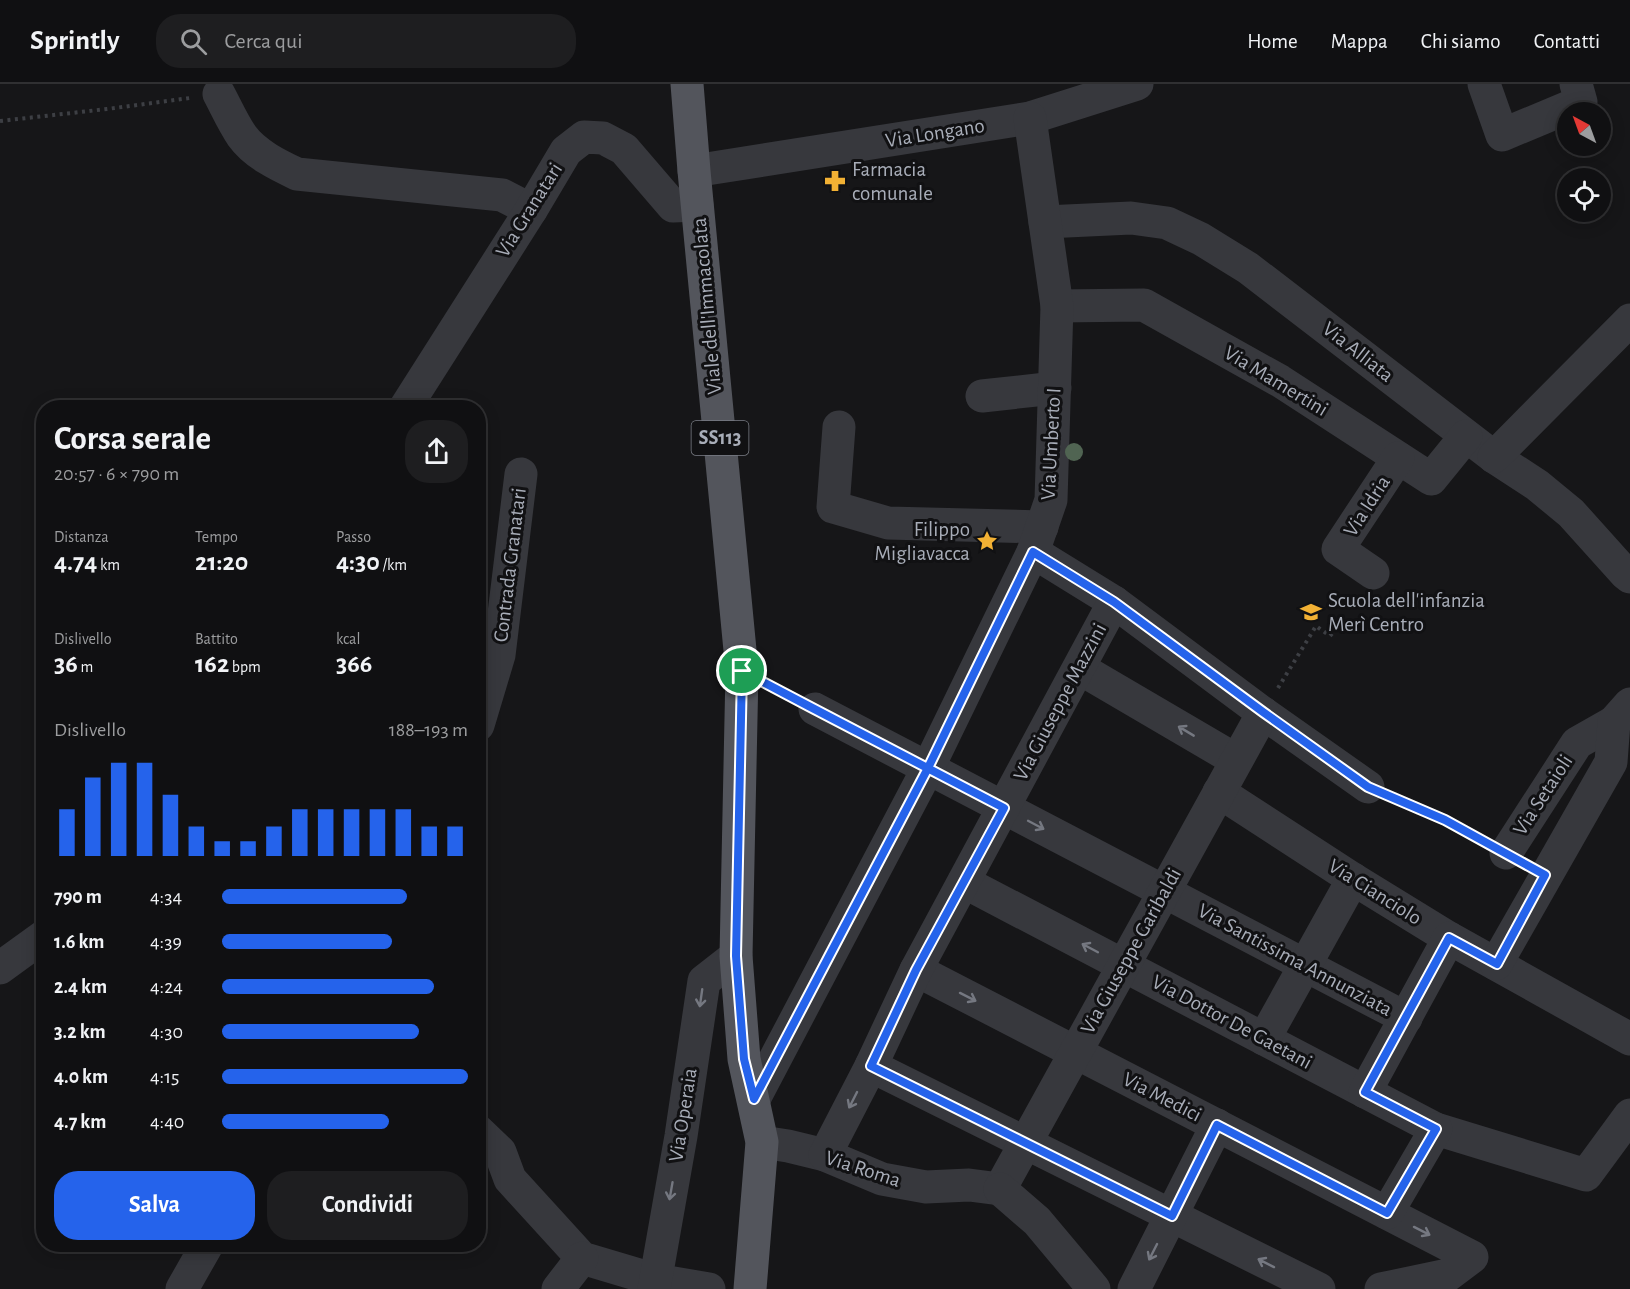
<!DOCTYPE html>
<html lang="it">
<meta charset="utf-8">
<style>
:root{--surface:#101012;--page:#1e1e20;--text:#f1f3f6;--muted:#9c9d9f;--line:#303032;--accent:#2563eb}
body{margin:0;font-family:"Alegreya Sans",sans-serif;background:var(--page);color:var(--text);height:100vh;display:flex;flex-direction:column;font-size:22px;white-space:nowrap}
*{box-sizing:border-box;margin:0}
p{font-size:20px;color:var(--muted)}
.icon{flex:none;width:33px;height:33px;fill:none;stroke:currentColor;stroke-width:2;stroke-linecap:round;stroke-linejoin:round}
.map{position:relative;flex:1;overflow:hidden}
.panel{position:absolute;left:36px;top:316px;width:450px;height:852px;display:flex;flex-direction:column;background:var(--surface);border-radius:24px;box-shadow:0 3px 15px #0003,0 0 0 2px var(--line)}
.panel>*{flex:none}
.needle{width:39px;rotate:319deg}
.tools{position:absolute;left:1557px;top:18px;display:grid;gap:12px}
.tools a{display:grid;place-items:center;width:54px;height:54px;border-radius:50%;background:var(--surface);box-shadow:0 3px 15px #0003,0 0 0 2px var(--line);font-size:30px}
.pin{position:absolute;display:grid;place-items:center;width:51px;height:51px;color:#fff;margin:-26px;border:3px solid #fff;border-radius:50%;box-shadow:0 2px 6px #0007}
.round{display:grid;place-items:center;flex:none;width:63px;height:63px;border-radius:24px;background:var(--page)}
.overview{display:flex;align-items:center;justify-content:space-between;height:102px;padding:0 18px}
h1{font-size:33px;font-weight:700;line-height:45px}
.metrics{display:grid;grid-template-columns:repeat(3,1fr);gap:9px;height:102px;padding:6px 18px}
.metrics div{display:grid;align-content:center}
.metrics b{font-size:26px;font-weight:700}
.metrics small{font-size:16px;font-weight:400}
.metrics p{font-size:16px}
.chart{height:168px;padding:12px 18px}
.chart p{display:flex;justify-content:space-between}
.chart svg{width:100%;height:108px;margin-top:6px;stroke:var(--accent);stroke-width:6}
.button{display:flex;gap:12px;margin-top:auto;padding:12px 18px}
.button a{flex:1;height:69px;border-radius:24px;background:var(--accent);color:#fff;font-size:24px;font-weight:700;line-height:69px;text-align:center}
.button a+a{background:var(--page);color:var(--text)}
ul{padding:0 18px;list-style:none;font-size:20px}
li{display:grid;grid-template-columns:96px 72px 1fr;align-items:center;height:45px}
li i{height:15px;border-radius:8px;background:var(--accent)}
header{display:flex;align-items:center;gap:36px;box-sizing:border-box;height:84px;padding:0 30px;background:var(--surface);border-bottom:2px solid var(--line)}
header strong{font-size:28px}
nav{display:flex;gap:33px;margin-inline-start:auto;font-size:21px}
.search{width:420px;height:54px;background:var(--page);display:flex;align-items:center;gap:15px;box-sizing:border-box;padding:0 21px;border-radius:24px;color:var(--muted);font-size:22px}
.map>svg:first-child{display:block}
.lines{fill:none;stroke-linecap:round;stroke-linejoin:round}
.path{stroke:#3d3f44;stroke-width:4;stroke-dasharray:3 4.5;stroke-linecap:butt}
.minor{stroke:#37383d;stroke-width:33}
.major{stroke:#53555c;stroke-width:33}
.tree{fill:#506452}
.oneway{stroke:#757881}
.route-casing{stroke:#fff;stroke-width:12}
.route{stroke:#2563eb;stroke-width:8}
.labels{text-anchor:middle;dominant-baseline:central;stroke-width:6;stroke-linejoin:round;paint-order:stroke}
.shield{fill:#111113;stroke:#7b7e86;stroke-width:1.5}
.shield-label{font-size:20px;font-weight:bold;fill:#a8adb8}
.street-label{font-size:21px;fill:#a8adb8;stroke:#111113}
.poi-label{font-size:21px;fill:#a8adb8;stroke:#111113;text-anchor:start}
</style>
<header>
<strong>Sprintly</strong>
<div class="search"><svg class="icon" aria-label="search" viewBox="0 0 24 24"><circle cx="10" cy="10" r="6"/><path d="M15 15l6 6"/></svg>Cerca qui</div>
<nav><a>Home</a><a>Mappa</a><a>Chi siamo</a><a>Contatti</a></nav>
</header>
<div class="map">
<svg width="1630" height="1205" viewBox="0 0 1630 1205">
<rect width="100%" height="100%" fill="#161618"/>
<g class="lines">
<g class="path">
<polyline points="0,37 107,25 190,14"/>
<polyline points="772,603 789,612"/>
<polyline points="1278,604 1316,542 1330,552 1340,541"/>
<polyline points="1394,714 1445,736 1479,755"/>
</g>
<g class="minor">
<polyline points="1484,0 1502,51 1581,18 1576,0"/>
<path d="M 219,10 C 226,23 233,39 242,52 C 255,70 278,81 297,90 L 502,111 L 531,126"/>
<polyline points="694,87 1030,34 1137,0"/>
<polyline points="1045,138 1131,134 1167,139 1201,155 1248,184 1494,373 1537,401 1571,429 1625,489 1630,493"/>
<polyline points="1057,222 1144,221 1280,297 1431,395 1466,352"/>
<polyline points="982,312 1055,304"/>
<polyline points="405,324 531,126 566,67 584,53 603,54 624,65 673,122 697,121"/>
<polyline points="839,343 833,423 888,439 1042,443"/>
<polyline points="1494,373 1630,236"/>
<polyline points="1033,468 1114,518 1263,629 1368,703"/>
<polyline points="1373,489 1338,465 1398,374"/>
<polyline points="1079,584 1236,676"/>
<polyline points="815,625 1406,934"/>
<polyline points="478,641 499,571 521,390"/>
<polyline points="1219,708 1353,795 1449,854 1630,955"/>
<polyline points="1506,769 1577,659 1614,638"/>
<polyline points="964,798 1436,1045 1586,1091 1630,1031"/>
<polyline points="1496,880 1611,678 1614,638 1630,620"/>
<polyline points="0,884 44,852"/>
<polyline points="916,886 1472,1173 1448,1191 1381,1205"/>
<polyline points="1264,955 1353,795"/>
<polyline points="871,982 1319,1205"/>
<polyline points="1365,1008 1449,854"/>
<polyline points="754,1015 928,684 1033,468 1051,416 1057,222 1030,34"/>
<polyline points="478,1047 500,1068 510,1095 582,1174 656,1196 709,1205"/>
<polyline points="762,1058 788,1062 825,1071 882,1095 926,1103 969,1101 1000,1105"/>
<polyline points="825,1071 871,982 916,886 1114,518"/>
<polyline points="1000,1105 1263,629"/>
<polyline points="1000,1105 1037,1137 1094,1205"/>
<polyline points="1387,1129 1436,1045"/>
<polyline points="182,1205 207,1161"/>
<polyline points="558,1205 582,1174"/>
<polyline points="654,1205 681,1052 704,897 736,872"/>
<polyline points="1134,1205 1217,1041"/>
</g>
<polyline class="major" points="687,0 694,87 742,587 736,872 744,975 762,1058 750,1205"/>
</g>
<circle class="tree" cx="1074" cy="368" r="9"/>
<defs><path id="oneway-shaft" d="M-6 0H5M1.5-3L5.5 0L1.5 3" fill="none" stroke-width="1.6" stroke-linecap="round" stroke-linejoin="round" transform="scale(1.5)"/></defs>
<g class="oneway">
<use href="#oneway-shaft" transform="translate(1186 647) rotate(-149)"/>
<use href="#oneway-shaft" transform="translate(1036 741) rotate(28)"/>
<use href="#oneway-shaft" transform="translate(1090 864) rotate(-152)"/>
<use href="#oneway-shaft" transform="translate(968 913) rotate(27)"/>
<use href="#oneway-shaft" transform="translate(701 914) rotate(98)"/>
<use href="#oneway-shaft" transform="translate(853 1016) rotate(117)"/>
<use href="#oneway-shaft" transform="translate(671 1107) rotate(100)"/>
<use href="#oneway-shaft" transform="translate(1422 1147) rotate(27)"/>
<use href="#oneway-shaft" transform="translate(1153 1168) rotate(117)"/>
<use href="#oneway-shaft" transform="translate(1266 1179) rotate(-153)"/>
</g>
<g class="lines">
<defs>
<path id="route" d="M 742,587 C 829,633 916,678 1004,724 L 916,886 L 871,982 L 1172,1132 L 1217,1041 L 1387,1129 L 1436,1045 L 1365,1008 L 1449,854 L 1497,880 L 1545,791 L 1445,736 L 1368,703 L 1263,628 L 1114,518 L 1033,468 L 928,684 L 754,1015 L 744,975 L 736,872 L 742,587"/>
</defs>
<use href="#route" class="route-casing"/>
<use href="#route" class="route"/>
</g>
<defs>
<symbol id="pharmacy-bare" viewBox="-9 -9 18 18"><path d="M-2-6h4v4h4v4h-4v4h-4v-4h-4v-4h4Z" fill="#f2b134" stroke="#111113" stroke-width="2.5" paint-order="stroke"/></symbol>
<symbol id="sight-bare" viewBox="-9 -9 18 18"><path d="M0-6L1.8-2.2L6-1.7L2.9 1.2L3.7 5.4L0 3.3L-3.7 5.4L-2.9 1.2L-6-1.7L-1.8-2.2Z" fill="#f2b134" stroke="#111113" stroke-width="2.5" paint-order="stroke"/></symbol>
<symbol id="school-bare" viewBox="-9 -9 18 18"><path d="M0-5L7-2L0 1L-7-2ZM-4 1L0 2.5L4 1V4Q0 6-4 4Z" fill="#f2b134" stroke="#111113" stroke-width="2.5" paint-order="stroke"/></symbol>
</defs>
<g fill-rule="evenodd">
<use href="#pharmacy-bare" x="820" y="82" width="30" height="30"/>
<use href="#sight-bare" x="972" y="442" width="30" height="30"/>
<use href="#school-bare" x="1296" y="513" width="30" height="30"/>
</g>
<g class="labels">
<rect class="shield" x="691.5" y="337" width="57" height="34" rx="4.5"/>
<g class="shield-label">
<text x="720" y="354">SS113</text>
</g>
<g class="street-label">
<text transform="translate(935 49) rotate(-9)">Via Longano</text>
<text transform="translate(529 126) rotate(-58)">Via Granatari</text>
<text transform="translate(707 222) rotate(-95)">Viale dell'Immacolata</text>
<text transform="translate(1358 268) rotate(38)">Via Alliata</text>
<text transform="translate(1276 297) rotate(31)">Via Mamertini</text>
<text transform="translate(1051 360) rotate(-87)">Via Umberto I</text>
<text transform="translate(1367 422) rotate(-57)">Via Idria</text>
<text transform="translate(510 481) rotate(-83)">Contrada Granatari</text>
<text transform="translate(1060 618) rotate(-62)">Via Giuseppe Mazzini</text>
<text transform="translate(1543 711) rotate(-57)">Via Setaioli</text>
<text transform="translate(1375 808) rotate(32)">Via Cianciolo</text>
<text transform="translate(1131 867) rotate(-61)">Via Giuseppe Garibaldi</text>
<text transform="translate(1295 876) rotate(28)">Via Santissima Annunziata</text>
<text transform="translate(1232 938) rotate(28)">Via Dottor De Gaetani</text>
<text transform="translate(1162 1013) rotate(27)">Via Medici</text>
<text transform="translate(683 1031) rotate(-81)">Via Operaia</text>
<text transform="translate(863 1085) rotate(18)">Via Roma</text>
</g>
<g class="poi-label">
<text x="852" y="85">Farmacia<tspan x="852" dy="24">comunale</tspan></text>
<text x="970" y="445" text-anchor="end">Filippo<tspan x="970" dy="24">Migliavacca</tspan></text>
<text x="1328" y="516">Scuola dell'infanzia<tspan x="1328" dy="24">Merì Centro</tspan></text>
</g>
</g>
</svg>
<div class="tools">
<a><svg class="needle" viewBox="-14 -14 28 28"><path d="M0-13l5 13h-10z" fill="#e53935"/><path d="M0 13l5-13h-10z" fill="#9c9d9f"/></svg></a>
<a><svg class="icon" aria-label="locate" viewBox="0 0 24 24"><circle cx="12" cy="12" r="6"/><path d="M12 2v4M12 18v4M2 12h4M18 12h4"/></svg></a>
</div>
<div class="pin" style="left:742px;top:587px;background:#1e9e55"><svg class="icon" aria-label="arrive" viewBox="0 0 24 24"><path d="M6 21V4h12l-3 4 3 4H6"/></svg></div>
<section class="panel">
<div class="overview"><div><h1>Corsa serale</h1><p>20:57 · 6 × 790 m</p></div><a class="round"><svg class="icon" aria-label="share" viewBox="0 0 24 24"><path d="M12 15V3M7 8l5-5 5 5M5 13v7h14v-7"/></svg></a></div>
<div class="metrics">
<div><p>Distanza</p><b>4.74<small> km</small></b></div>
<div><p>Tempo</p><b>21:20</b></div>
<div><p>Passo</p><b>4:30<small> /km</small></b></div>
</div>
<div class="metrics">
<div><p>Dislivello</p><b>36<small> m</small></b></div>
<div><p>Battito</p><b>162<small> bpm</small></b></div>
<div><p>kcal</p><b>366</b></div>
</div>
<div class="chart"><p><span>Dislivello</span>188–193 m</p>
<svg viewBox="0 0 160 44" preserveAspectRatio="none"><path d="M5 44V25M15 44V12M25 44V6M35 44V6M45 44V19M55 44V32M65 44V38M75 44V38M85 44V32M95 44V25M105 44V25M115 44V25M125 44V25M135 44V25M145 44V32M155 44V32"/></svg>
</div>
<ul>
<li><b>790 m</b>4:34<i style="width:75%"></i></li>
<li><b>1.6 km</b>4:39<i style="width:69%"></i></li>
<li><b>2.4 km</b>4:24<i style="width:86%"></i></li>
<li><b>3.2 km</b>4:30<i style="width:80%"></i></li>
<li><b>4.0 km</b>4:15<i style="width:100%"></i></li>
<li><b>4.7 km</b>4:40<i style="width:68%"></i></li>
</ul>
<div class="button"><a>Salva</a><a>Condividi</a></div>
</section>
</div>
